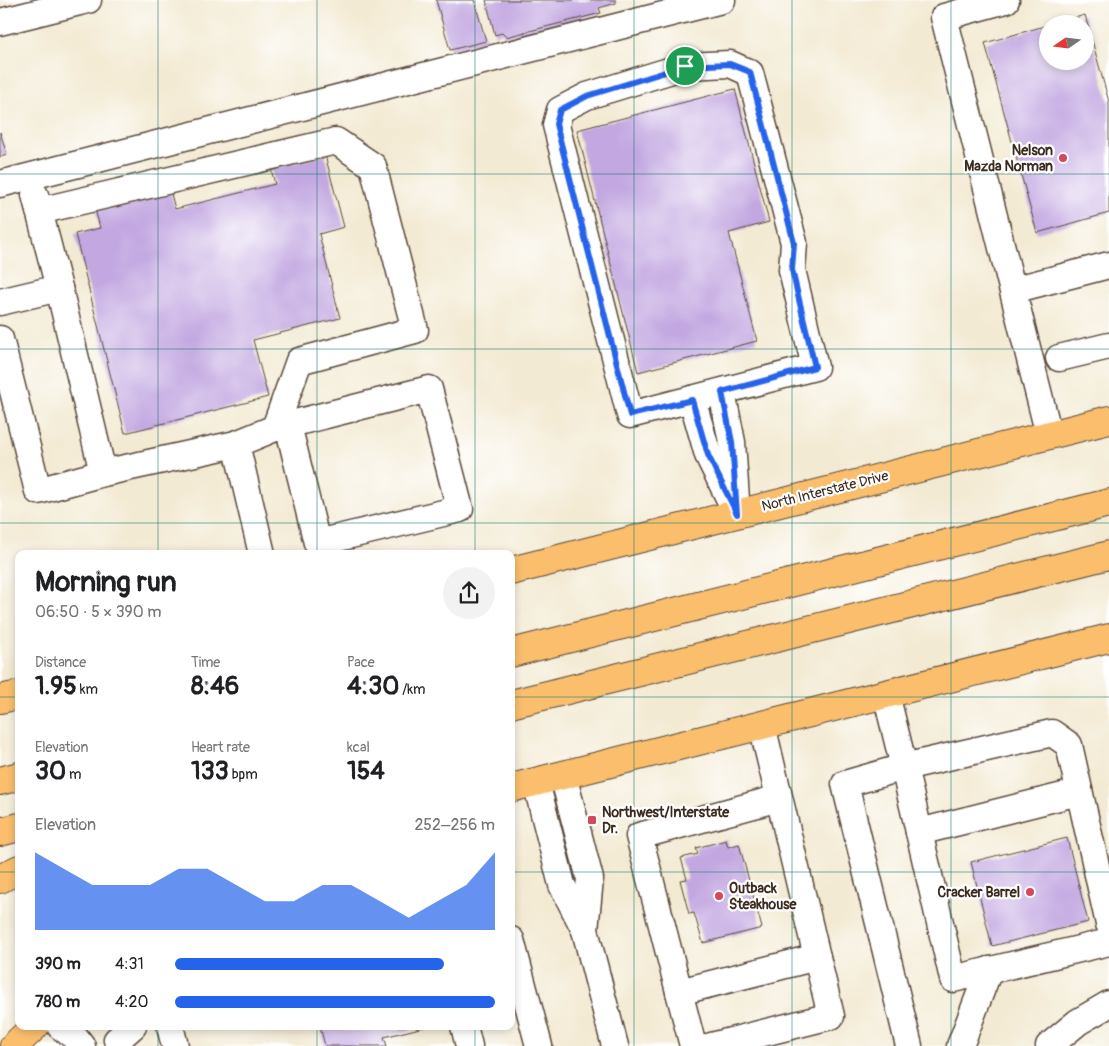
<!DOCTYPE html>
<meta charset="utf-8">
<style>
:root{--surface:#fff;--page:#f2f2f2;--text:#202124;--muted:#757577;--accent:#2563eb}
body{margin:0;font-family:Pangolin,sans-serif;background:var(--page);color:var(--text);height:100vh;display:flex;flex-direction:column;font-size:19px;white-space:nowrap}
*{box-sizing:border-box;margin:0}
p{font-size:16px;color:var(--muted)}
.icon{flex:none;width:28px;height:28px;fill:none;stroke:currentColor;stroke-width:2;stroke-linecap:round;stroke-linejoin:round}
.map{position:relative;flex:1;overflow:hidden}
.panel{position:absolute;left:15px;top:550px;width:500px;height:480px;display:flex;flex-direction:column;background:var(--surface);border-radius:10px;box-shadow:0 2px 8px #0003}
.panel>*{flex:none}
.needle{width:32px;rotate:256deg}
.buttons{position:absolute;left:1039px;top:15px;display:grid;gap:10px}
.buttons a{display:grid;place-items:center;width:55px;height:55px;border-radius:50%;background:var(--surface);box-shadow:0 2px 8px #0003;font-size:25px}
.pin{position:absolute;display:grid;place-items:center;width:42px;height:42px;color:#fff;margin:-21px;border:2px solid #fff;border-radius:50%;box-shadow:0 1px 5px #0007}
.round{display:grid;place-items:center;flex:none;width:52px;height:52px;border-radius:26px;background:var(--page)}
.overview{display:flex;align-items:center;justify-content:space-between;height:85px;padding:0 20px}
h1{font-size:28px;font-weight:700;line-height:38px}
.metrics{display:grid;grid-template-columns:repeat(3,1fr);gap:8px;height:85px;padding:5px 20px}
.metrics div{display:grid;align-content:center}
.metrics b{font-size:25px;font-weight:700}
.metrics small{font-size:14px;font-weight:400}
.metrics p{font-size:14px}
.chart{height:140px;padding:10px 20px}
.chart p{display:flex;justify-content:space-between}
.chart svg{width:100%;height:90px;margin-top:5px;fill:var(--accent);opacity:.7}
ul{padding:0 20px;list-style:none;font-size:16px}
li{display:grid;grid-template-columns:80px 60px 1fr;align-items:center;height:38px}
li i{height:12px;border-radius:6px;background:var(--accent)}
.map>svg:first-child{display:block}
.building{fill:#c2a7e1}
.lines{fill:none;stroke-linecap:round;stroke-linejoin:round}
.minor-casing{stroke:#574739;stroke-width:29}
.major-casing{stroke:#574739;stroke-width:30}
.highway-casing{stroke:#574739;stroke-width:30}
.minor{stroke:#fff;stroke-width:26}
.major{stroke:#fabe6d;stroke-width:28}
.highway{stroke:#fabe6d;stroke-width:28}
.route-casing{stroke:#fff;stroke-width:10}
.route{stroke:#2563eb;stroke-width:6}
.grid{fill:none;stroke:#0f766e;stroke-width:1;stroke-opacity:0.55}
.poi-dot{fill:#d1495b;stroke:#fff;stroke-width:2}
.labels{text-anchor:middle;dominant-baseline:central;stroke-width:4.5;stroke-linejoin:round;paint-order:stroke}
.poi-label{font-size:14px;font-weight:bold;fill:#3b2a1e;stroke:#fff;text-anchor:end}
.street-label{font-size:14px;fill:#3b2a1e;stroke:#fff}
</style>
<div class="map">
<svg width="1109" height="1046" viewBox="0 0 1109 1046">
<rect width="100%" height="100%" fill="#fff"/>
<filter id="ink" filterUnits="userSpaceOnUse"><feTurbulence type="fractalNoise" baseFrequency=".02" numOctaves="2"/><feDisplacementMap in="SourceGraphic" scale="10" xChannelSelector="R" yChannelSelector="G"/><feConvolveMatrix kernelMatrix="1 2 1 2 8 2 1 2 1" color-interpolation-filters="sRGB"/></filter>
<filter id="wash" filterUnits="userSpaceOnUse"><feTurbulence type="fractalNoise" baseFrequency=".0096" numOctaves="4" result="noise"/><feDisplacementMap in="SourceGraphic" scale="20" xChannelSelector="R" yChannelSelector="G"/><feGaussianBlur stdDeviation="1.12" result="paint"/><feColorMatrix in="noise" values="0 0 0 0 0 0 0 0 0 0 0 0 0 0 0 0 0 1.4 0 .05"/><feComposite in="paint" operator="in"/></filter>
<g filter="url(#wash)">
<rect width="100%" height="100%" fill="#f3ead3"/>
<g id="blocks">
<g class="building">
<polygon points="436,0 474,0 486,41 450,50"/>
<polygon points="486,0 616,0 616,3 599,8 601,13 506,37 502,33 495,35"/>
<polygon points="1085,15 1109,102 1109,213 1037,233 985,43 1048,25 1048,61 1085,61 1085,24 1056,23"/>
<polygon points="735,89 769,222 729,233 757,341 638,372 577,130"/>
<polygon points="0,132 7,155 0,157"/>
<polygon points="325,155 344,227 319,234 340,318 253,340 268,397 125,433 75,234 100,228 95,209 170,190 175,209 275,184 271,169"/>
<polygon points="1067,838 1088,922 992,946 971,862"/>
<polygon points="726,840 728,847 739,844 762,928 703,943 694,913 689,914 680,880 687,879 681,858 698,854 696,848"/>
<polygon points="320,1026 423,1026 424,1027 384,1037 387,1046 325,1046"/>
</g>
</g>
</g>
<g filter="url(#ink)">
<use href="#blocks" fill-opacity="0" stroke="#574739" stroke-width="1"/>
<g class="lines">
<defs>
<g id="minor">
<polyline points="1006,0 944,17 1049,435"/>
<polyline points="0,22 88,0"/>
<polygon points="730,64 750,73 794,243 792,270 815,367 630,415 556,125 560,110 587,96 685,66"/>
<polyline points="0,184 722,0"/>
<polyline points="39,211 336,141 373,166 415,330 299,361 275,428 236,444"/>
<polyline points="59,288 103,473"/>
<polyline points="1013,290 1109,265"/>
<polyline points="0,302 59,288 35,195"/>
<polyline points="0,339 38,491 103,473 236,444 262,554"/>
<polyline points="1059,358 1109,346"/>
<polyline points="692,399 708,455 737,514 732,442 722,392"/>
<polyline points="275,428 429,389 460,509 317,543 288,425"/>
<polyline points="886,694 904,767 1052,733 1069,745 1109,924"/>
<polyline points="563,775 590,879 585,930"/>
<polyline points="536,782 562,885 585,930 615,1046"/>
<polyline points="919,832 1079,792"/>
<polyline points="511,940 539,1046"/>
<polyline points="679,992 817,957"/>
<polyline points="60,1026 76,1038 82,1046"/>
<polyline points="170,1026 175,1046"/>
<polyline points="464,1026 469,1046"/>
<polyline points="119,1046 117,1040 133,1026"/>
<polyline points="693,1046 639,836 779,798"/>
<polyline points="711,1046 831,1016 762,725"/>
<polyline points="909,1046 845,784 904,767 953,979 1109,942"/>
<polyline points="960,1046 989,970"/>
<polyline points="1049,1046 1078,1022 1109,1004"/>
</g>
<g id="major">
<polyline points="511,571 1109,420"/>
<polyline points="0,699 19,695"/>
<polyline points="511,788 1109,638"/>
<polyline points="14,1046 35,1026"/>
</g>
<g id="highway">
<polyline points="511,653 1109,503"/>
<polyline points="511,704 1109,555"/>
<polyline points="0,781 19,776"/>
<polyline points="0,832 19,827"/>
<polyline points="0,879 19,869"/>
</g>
</defs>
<use href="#minor" class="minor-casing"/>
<use href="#major" class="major-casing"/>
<use href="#highway" class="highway-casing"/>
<use href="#minor" class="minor"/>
<use href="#major" class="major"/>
<use href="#highway" class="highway"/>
</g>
</g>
<g class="lines" filter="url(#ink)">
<defs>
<polygon id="route" points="730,64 750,72 794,243 792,270 815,367 722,392 732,442 737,514 708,455 692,400 630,415 556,124 560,110 587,96 685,66"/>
</defs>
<use href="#route" class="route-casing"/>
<use href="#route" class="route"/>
</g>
<path class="grid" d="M 158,0 L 158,554M 317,0 L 317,554M 475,0 L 475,554M 634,0 L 634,1046M 792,0 L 792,1046M 951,0 L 951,1046M 0,174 L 1109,174M 0,349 L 1109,349M 0,523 L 1109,523M 0,697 L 19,697M 511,697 L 1109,697M 0,872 L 19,872M 511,872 L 1109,872M 158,1026 L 158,1046M 317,1026 L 317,1046M 475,1026 L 475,1046"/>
<g class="poi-dot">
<circle cx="1063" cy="158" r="5"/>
<rect x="587" y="815" width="10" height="10" rx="2.5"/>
<circle cx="1030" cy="892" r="5"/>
<circle cx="719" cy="896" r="5"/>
</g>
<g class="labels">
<g class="poi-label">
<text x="1053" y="150">Nelson<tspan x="1053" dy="16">Mazda Norman</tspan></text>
<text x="602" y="812" text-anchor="start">Northwest/Interstate<tspan x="602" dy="16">Dr.</tspan></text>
<text x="729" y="888" text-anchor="start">Outback<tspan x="729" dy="16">Steakhouse</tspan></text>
<text x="1020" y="892">Cracker Barrel</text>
</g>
<g class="street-label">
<text transform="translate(825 491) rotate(-14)">North Interstate Drive</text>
</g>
</g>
</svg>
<div class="buttons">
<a><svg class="needle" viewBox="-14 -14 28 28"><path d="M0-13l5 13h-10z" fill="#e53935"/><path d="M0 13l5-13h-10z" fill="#757577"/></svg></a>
</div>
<div class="pin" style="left:685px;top:66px;background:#1e9e55"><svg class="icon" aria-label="arrive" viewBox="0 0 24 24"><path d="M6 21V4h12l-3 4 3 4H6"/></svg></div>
<section class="panel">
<div class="overview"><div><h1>Morning run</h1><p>06:50 · 5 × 390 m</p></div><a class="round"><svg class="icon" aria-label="share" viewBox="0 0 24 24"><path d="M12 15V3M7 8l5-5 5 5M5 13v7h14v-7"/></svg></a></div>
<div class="metrics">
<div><p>Distance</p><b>1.95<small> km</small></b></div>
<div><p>Time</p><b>8:46</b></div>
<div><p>Pace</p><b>4:30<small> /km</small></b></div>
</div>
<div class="metrics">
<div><p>Elevation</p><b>30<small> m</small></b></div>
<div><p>Heart rate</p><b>133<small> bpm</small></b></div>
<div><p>kcal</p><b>154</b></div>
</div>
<div class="chart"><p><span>Elevation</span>252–256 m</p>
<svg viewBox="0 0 160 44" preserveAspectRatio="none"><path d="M0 44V6L10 14L20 22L30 22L40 22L50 14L60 14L70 22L80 30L90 30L100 22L110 22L120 30L130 38L140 30L150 22L160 6V44z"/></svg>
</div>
<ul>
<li><b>390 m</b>4:31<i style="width:84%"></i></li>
<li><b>780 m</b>4:20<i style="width:100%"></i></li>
</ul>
</section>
</div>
